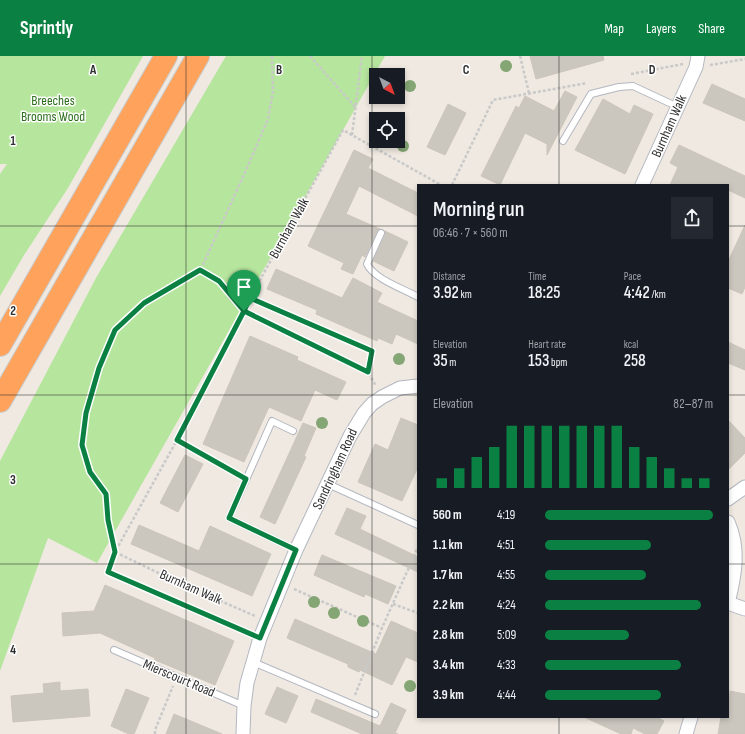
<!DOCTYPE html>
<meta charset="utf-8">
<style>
:root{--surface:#171b24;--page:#242831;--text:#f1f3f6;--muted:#9ea1a6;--accent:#0b8043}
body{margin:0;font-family:"Sofia Sans Condensed",sans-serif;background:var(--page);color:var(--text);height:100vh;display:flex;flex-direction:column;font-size:15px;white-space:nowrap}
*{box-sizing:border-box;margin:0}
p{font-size:13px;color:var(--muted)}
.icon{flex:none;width:22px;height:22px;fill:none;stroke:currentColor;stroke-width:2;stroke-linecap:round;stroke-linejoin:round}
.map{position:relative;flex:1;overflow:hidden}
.sheet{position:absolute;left:417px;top:128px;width:312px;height:534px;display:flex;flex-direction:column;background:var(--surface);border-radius:0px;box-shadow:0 2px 6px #0003}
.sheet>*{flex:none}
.needle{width:26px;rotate:139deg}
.fabs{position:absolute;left:369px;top:12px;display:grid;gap:8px}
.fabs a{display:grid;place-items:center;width:36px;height:36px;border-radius:0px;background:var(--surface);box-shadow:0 2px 6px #0003;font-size:20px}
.pin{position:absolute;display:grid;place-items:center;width:34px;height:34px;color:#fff;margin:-41px -17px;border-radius:50% 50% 50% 0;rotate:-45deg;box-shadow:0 0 4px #0007}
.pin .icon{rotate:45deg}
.round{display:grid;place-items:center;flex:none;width:42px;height:42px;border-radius:0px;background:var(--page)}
.summary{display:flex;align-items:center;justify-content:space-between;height:68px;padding:0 16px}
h1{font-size:22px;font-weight:600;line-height:30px}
.figures{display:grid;grid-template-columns:repeat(3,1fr);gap:6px;height:68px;padding:4px 16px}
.figures div{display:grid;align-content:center}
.figures b{font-size:17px;font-weight:600}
.figures small{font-size:11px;font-weight:400}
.figures p{font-size:11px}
.chart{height:112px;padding:8px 16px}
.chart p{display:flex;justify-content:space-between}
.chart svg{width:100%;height:72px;margin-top:4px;stroke:var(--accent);stroke-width:6}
ul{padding:0 16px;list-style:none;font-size:13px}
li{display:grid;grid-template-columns:64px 48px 1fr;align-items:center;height:30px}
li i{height:10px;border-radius:5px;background:var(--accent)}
header{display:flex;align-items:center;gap:24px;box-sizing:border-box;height:56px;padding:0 20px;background:var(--accent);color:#fff}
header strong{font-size:19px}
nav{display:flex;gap:22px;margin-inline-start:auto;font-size:14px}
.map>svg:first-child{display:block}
.green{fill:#b6e59e}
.building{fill:#cbc7bf;stroke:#cbc5ba}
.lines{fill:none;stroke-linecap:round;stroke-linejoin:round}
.lane-casing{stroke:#b4b7c1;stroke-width:8}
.street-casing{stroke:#b4b7c1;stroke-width:15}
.highway-casing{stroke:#c9c9c9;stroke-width:24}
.path{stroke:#c9c9c9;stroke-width:2.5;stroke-dasharray:3 2;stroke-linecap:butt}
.lane{stroke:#fff;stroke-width:6}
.street{stroke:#fff;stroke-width:13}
.highway{stroke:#ffa35c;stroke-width:22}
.tree{fill:#84a574}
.route-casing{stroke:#fff;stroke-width:8}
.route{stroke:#0b8043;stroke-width:5}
.grid{fill:none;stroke:#2e2e2e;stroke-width:1;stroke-opacity:0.55}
.labels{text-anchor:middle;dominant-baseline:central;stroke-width:3;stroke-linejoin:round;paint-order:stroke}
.park-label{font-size:14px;fill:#2c6e1b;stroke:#fff}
.street-label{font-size:14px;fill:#2e2e2e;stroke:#fff}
.grid-label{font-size:13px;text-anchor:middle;font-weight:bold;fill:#2e2e2e;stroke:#fff;stroke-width:3;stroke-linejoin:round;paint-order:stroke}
</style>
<header>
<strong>Sprintly</strong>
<nav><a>Map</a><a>Layers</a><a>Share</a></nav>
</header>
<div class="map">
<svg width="745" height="678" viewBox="0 0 745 678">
<rect width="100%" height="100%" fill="#efe9e1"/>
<g class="green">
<polygon points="0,0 143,0 68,132 24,199 0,240 0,118 7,108 0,108"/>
<polygon points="226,0 385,0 97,507 48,482 0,615 0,405 96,222"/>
</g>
<g class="building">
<polygon points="530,0 603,0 604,4 536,23"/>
<polygon points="712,28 745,43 745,65 703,47"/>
<polygon points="565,35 577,41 547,99 547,88 525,77 500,129 481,120 516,50 519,52 525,40 554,55"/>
<polygon points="603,43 630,58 634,49 653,58 625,118 575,94"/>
<polygon points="448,48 466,57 445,99 427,91"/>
<polygon points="679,89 745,120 745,142 728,134 728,129 670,129 678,111 670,107"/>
<polygon points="354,94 373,103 368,112 418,137 418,160 359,130 346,158 380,173 377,175 365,201 362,199 353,218 341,213 344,207 308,190"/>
<polygon points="745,169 745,231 742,238 728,232 728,206"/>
<polygon points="385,175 408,186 394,215 373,205 385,179"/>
<polygon points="276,213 342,242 353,222 382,237 377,246 418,265 418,288 396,278 392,288 378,282 377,285 316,258 317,254 267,233"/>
<polygon points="250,280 298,301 297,304 346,326 337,344 315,334 301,365 269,351 244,406 203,388"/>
<polygon points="728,286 745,294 745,314 728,307"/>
<polygon points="401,362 418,369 418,411 402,445 358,426 375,388 388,394"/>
<polygon points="728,364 745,382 745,397 728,414"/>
<polygon points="303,367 316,372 304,400 306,401 275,468 260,461"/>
<polygon points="185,399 203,408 178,456 160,447"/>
<polygon points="347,452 366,460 360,473 418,501 418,516 335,478"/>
<polygon points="139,469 199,495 210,470 271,498 252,540 131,488"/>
<polygon points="322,499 396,530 388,548 365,538 364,541 314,519"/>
<polygon points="105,529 234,585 215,629 155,604 155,602 100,577 63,580 62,557 94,555"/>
<polygon points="295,563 376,598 391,565 418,577 418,606 406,601 392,629 360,614 359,616 348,611 348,608 287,582"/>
<polygon points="60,626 60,635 88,633 90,660 13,666 11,640 44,637 43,628"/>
<polygon points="277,631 298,640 286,667 265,658"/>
<polygon points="126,633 149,642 134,678 129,678 111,670"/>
<polygon points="730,635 745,638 745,678 718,678 721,661 728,661"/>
<polygon points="316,643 380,670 391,647 406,654 395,677 398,678 362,678 311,656"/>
<polygon points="174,658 222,678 166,678"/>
<polygon points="584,661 657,661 664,665 657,678 645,678 633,672 631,678 621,678"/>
</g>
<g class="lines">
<defs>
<g id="lane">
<polyline points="563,85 591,38 619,31 633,30 678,51"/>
<path d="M 381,177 L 367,208 C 374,223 404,233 418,241"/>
<polyline points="293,375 272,365 229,462 296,494"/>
<polyline points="328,428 418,469"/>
<polyline points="114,594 244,650"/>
<polyline points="253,606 375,658"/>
</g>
<g id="street">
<polyline points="642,129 696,11 698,0"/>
<polyline points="728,443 745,431"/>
<path d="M 728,466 C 740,493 735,519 728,547"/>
<polyline points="728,547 745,553"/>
<polyline points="243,678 244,650 247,627 260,582 296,494 350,380 364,357 372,348 382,341 400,332 418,330"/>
<polyline points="686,678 691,661"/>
</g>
<g id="highway">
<polyline points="0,289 166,0"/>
<polyline points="0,345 198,0"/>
</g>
</defs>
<use href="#lane" class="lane-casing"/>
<use href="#street" class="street-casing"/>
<use href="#highway" class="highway-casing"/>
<g class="path">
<polyline points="272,0 273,35 268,63 247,112 200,215 219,225 244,255 368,316"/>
<polyline points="310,0 355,51"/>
<polyline points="520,0 529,37"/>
<polyline points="710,9 745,3"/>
<polyline points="631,18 683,8"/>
<polyline points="352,79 362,0"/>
<polyline points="452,129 493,44 587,27"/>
<polyline points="200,215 144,247 115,274 99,312 86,357 82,389 90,417 107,438 108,464 115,496 171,523 255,560"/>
<polyline points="250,242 371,295 368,316 376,330"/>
<polyline points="177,384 237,418"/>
<polyline points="294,533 382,572"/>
<polyline points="393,548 418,557"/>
<polyline points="248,576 108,515 115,496 177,384 250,242 343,74 441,129"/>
<polyline points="355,639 382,572 418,491"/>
<polyline points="155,678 155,674 173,630"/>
</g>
<use href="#lane" class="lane"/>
<use href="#street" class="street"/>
<use href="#highway" class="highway"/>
</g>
<g class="tree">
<circle cx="506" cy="10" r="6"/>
<circle cx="410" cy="30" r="6"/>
<circle cx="403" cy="90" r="6"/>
<circle cx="399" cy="303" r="6"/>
<circle cx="322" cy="367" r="6"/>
<circle cx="314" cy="546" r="6"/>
<circle cx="334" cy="557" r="6"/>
<circle cx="363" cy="565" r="6"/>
<circle cx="410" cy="630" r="6"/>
</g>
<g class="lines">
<defs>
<polyline id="route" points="244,255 177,384 246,423 229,462 296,494 260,582 108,516 115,496 108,464 106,438 90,416 82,389 86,357 99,312 115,274 144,247 200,214 219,225 244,255 250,242 372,295 368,316 244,255"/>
</defs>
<use href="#route" class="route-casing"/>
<use href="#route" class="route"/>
</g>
<path class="grid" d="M 186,0 L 186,678M 372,0 L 372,678M 559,0 L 559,129M 0,170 L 418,170M 728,170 L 745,170M 0,339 L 418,339M 728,339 L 745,339M 0,508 L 418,508M 728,508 L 745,508M 559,661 L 559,678"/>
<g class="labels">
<g class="park-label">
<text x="53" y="44">Breeches<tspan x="53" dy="16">Brooms Wood</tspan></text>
</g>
<g class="street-label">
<text transform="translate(669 70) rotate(-66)">Burnham Walk</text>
<text transform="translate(289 172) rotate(-61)">Burnham Walk</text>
<text transform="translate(335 413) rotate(-65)">Sandringham Road</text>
<text transform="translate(191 531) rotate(24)">Burnham Walk</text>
<text transform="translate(179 622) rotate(23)">Mierscourt Road</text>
</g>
</g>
<g class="grid-label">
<text x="93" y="18">A</text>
<text x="279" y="18">B</text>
<text x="466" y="18">C</text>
<text x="652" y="18">D</text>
<text x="13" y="89">1</text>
<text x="13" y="259">2</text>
<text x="13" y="428">3</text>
<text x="13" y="598">4</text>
</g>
</svg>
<div class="fabs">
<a><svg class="needle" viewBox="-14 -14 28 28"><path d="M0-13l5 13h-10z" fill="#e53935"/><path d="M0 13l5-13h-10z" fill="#9ea1a6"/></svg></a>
<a><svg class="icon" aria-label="locate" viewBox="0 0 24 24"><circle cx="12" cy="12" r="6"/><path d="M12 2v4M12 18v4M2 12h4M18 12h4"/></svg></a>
</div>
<div class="pin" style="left:244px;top:255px;background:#1e9e55"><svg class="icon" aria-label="arrive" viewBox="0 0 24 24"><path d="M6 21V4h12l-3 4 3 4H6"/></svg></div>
<section class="sheet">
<div class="summary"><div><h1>Morning run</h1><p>06:46 · 7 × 560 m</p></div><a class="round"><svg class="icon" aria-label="share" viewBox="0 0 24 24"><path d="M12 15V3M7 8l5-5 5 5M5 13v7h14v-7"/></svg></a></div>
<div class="figures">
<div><p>Distance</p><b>3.92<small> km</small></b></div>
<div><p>Time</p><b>18:25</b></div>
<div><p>Pace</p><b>4:42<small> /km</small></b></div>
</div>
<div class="figures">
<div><p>Elevation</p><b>35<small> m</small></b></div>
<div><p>Heart rate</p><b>153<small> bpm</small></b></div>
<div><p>kcal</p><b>258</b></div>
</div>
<div class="chart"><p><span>Elevation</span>82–87 m</p>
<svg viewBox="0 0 160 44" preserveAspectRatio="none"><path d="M5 44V38M15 44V32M25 44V25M35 44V19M45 44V6M55 44V6M65 44V6M75 44V6M85 44V6M95 44V6M105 44V6M115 44V19M125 44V25M135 44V32M145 44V38M155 44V38"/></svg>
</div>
<ul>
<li><b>560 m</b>4:19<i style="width:100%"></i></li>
<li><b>1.1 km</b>4:51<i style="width:63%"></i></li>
<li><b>1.7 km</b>4:55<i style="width:60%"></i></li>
<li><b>2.2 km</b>4:24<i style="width:93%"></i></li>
<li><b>2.8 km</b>5:09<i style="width:50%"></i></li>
<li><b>3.4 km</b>4:33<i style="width:81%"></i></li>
<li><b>3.9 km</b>4:44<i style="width:69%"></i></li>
</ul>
</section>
</div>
